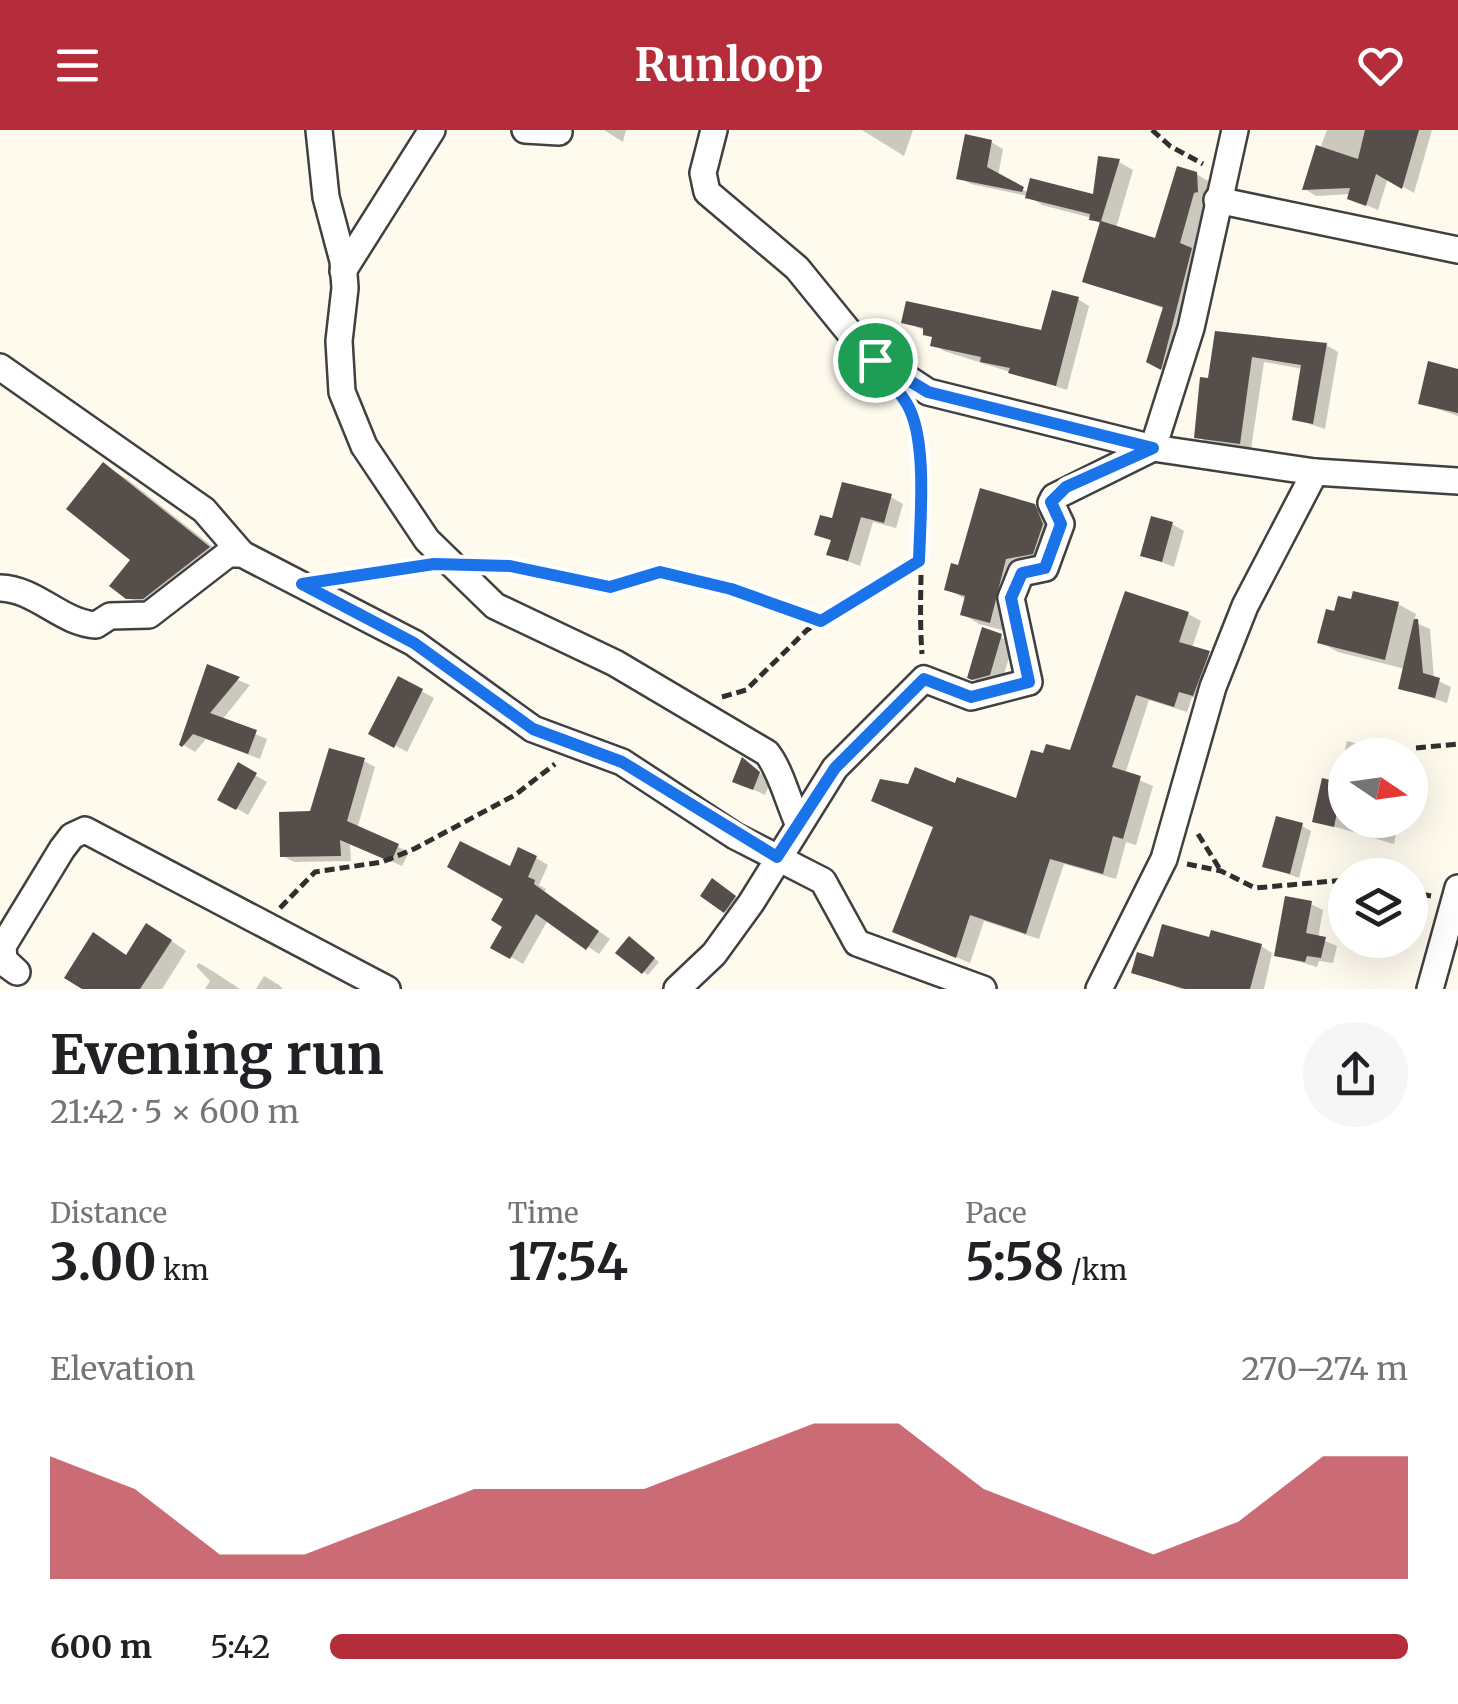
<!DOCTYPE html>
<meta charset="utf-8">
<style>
:root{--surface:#fff;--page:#f6f6f6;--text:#202124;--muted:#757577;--accent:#b52d3b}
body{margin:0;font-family:Merriweather,serif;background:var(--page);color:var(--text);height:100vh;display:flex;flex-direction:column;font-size:38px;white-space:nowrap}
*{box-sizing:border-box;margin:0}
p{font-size:32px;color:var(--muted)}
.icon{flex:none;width:55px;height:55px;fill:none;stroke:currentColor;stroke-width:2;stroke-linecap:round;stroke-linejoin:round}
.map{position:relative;height:859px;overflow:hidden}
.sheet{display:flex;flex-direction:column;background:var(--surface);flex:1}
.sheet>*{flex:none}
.needle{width:65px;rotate:103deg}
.buttons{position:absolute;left:1328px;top:608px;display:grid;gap:20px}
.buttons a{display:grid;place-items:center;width:100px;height:100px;border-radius:50%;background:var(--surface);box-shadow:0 10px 40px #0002;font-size:50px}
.pin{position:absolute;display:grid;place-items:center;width:85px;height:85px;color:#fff;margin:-42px;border:5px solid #fff;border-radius:50%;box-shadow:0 2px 10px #0007}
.round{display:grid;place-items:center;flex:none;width:105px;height:105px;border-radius:52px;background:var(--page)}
.head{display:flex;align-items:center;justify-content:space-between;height:170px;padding:0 50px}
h1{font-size:55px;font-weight:700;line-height:75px}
.stats{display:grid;grid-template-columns:repeat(3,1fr);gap:15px;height:170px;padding:10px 50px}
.stats div{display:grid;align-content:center}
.stats b{font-size:50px;font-weight:700}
.stats small{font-size:28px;font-weight:400}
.stats p{font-size:28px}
.chart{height:280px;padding:20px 50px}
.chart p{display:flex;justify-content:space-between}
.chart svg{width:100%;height:180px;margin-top:10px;fill:var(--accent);opacity:.7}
ul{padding:0 50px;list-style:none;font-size:32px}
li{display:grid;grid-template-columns:160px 120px 1fr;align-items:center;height:75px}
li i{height:25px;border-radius:12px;background:var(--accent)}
header{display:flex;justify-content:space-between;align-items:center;height:130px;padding:0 50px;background:var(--accent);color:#fff;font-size:45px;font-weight:700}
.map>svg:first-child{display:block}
.shadow{fill:#0003}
.building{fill:#554e4a}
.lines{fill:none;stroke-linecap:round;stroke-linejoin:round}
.street-casing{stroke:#404040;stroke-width:30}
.path{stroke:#2f2f2f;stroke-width:5;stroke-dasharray:10 5;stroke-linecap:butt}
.street{stroke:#fff;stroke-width:25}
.route-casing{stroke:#fff;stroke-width:20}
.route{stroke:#1a73e8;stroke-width:12}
</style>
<header><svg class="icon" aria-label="menu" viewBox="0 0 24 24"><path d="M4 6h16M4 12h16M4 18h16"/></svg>Runloop<svg class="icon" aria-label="heart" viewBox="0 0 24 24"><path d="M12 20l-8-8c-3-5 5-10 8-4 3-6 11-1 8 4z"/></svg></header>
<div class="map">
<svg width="1458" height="859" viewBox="0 0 1458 859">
<rect width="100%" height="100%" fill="#fefaee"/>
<g class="shadow">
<polygon points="604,0 626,0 623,12"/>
<polygon points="862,0 913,0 904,26"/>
<polygon points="1327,0 1432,0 1414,63 1388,48 1378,80 1350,68 1351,64 1316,66 1305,59"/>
<polygon points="991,12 1003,19 998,46 1029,63 1095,67 1119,32 1133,40 1116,98 1157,111 1196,44 1210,52 1212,69 1193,121 1205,128 1175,246 1149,231 1165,179 1085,151 1102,95 1092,88 1042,75 1028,66 971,54 959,47"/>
<polygon points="1078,169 1089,176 1067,260 944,221 933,214 934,209 926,201 904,192 1042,203"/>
<polygon points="1217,203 1326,215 1338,222 1325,299 1294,289 1303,239 1264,232 1251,319 1208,313 1197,306"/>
<polygon points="1458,241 1458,286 1420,273"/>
<polygon points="103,335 127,349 232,432 152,481 127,467 133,429"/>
<polygon points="891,367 903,374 896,398 873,392 860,436 829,424 833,412 817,404 834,391"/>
<polygon points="1034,376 1051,386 1049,432 1022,438 1006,501 979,494 963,484 967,470 947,459 960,438"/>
<polygon points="1172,394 1184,401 1174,437 1143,425"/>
<polygon points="1398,474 1416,484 1414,492 1430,499 1434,549 1451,557 1447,573 1401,558 1405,539 1338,522 1320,512"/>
<polygon points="1188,484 1201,491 1192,518 1221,531 1207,572 1192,567 1187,582 1149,570 1125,644 1153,656 1136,715 1126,712 1116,749 1064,734 1039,809 984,791 970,833 895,801 935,698 887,678 910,657 956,657 1018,671 1045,626 1072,623"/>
<polygon points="1001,507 1013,514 1002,551 981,553 970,547"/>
<polygon points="209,538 250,555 222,590 267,609 260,629 206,609 195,622 182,614"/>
<polygon points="399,549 434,568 407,622 372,603"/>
<polygon points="1347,611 1404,625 1345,625 1345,690 1399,690 1394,714 1315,691 1337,655"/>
<polygon points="743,630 771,651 765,665 735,651"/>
<polygon points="364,631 375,637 357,699 409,722 402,736 350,713 351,731 294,732 283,726"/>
<polygon points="239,636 267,652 248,685 221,669"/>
<polygon points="1302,696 1311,701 1299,748 1265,736"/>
<polygon points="536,728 548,735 539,755 546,759 544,763 610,809 599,824 548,790 523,834 494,817 505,796 511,739"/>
<polygon points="713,752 740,770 730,783 703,765"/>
<polygon points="1311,774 1323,780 1318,808 1337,816 1333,833 1319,831 1317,837 1276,825"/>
<polygon points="163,805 186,821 162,859 87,859"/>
<polygon points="1211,810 1261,816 1272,823 1264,859 1181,859 1134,842 1155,830"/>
<polygon points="634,812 659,832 648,845 619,822"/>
<polygon points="199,833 214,842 240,859 205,859 210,851 196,836"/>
<polygon points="264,846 279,855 283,859 256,859"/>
</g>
<g class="building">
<polygon points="1365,0 1419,0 1402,59 1376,44 1366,76 1347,69 1350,58 1302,60 1316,15 1358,29"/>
<polygon points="965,4 992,10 987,37 1024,57 1022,62 956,49"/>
<polygon points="1098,26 1120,29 1101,91 1155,108 1177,36 1197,42 1198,62 1194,63 1180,113 1192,118 1161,240 1146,232 1163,177 1082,152 1100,92 1089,90 1090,84 1025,68 1030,48 1093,64"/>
<polygon points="1052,160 1079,167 1056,256 1008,243 1010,238 980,232 981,227 930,216 932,207 923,205 923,198 901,193 906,171 1041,200"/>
<polygon points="1215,201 1327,213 1313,294 1292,290 1301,235 1252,227 1240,314 1194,308 1200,247 1208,248"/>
<polygon points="1428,231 1458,239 1458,283 1418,274"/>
<polygon points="103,332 210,417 143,469 126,469 109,456 130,430 66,379"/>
<polygon points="842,352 892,364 884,393 861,387 848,431 826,425 831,410 814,405 820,385 832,388"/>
<polygon points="980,358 1035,374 1043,394 1033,424 1006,429 990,493 960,485 965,466 944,460 951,433 958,435"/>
<polygon points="1151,386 1173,392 1162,432 1140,426"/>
<polygon points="1125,461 1189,482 1179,512 1210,521 1193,566 1179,562 1174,577 1136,565 1112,637 1141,646 1123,709 1113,706 1103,744 1050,729 1026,804 970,785 956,828 892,802 933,697 871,671 880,649 908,654 915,637 955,653 957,647 1016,668 1031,620 1043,623 1046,614 1070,620"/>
<polygon points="1353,461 1399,472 1385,530 1317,513 1326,479 1334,481 1338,466 1351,469"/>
<polygon points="1414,489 1418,489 1423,543 1440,548 1435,568 1398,559"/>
<polygon points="982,497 1002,504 990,545 972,550 967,548"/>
<polygon points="207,534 240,547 210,583 257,600 248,624 193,604 182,617 179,615"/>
<polygon points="398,546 423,559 394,618 368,604"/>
<polygon points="329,618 365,628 347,691 399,714 391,732 340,710 341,726 280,727 279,682 310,681"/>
<polygon points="742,627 760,642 753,660 732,652"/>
<polygon points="238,632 257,643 236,680 217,670"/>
<polygon points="1322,648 1343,653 1334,697 1312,692"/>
<polygon points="1276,686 1303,693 1290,744 1262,737"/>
<polygon points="460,711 510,736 518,717 537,726 528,747 535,750 534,754 599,801 586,820 536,784 510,829 490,818 502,797 491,790 503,769 447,737"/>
<polygon points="712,748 736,766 724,783 700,766"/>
<polygon points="1285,766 1312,771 1306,803 1326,807 1321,828 1307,826 1305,832 1274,826"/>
<polygon points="146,793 172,810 140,859 82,859 64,848 93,802 126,825"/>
<polygon points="1162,794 1209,807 1211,800 1262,814 1250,859 1185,859 1131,843 1137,822 1153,827"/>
<polygon points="629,806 655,828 642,844 615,823"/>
</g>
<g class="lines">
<defs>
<g id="street">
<path d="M 319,0 L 326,67 L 343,131 L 345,158 L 339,211 L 342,262 L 364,316 L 427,410 L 495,476 L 615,533 L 767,623 C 781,641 788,671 798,693"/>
<polyline points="525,0 559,2"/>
<polyline points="714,0 703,43 707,62 797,138 863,219 928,262 1153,318 1315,342 1458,351"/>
<polyline points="1217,70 1458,120"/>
<polyline points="343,141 432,0"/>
<polyline points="0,237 204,380 242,424"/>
<path d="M 0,458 C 37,459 61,493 96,495 L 110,486 L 149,485 L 228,424 L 242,424 L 414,513 L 533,599 L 622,632 L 735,706 L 823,751 L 857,813 L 983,859"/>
<polyline points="0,830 17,842 4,830 3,816 62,719 72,706 85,700 387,859"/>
<polyline points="677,859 714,824 751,773 835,638 924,549 971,567 1029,552 1011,468 1021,443 1045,438 1061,394 1051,373 1054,367 1153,318 1191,198 1235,0"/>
<polyline points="1099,859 1164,729 1213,557 1245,476 1315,342"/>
<polyline points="1430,859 1458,758"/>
</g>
</defs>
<use href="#street" class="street-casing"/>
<g class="path">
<polyline points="1152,0 1170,16 1203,34"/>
<path d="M 910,281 C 932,359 916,445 922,524"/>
<polyline points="491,436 610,457 660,442 731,459 821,491"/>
<polyline points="342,447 420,435"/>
<polyline points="722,567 746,560 807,500 919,431"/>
<polyline points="1416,618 1458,614"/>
<polyline points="1198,704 1221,741"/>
<polyline points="1187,734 1221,741 1255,758 1345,750"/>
<polyline points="1410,762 1431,766"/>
<polyline points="280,778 315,742 382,732 414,719 515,665 555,634"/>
</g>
<use href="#street" class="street"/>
</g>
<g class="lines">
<defs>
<path id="route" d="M 875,230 L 928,262 L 1153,318 L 1066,357 L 1051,372 L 1061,394 L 1045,438 L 1022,443 L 1011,468 L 1029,552 L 971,567 L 924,549 L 835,638 L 777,727 L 622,632 L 533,599 L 414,513 L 302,454 L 434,434 L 510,436 L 610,457 L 660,442 L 731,459 L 821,491 L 919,431 C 920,390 928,310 907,274 C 898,259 885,245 875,230 Z"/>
</defs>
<use href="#route" class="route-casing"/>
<use href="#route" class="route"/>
</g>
</svg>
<div class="buttons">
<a><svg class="needle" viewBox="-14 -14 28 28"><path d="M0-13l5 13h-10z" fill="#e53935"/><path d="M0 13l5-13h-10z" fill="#757577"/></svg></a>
<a><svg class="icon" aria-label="layers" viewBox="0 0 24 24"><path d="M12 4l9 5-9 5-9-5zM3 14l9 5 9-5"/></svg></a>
</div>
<div class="pin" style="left:875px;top:230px;background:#1e9e55"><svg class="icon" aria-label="arrive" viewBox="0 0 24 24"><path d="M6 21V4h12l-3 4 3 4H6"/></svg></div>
</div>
<section class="sheet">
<div class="head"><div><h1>Evening run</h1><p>21:42 · 5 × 600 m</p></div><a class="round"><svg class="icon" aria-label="share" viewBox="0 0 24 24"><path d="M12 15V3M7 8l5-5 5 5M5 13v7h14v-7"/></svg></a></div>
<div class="stats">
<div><p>Distance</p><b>3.00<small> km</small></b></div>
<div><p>Time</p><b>17:54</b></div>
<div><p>Pace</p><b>5:58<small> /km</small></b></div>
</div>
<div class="chart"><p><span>Elevation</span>270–274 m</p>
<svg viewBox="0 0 160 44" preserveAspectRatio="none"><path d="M0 44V14L10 22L20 38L30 38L40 30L50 22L60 22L70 22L80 14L90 6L100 6L110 22L120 30L130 38L140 30L150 14L160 14V44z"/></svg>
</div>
<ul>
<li><b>600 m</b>5:42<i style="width:100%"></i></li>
</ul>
</section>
